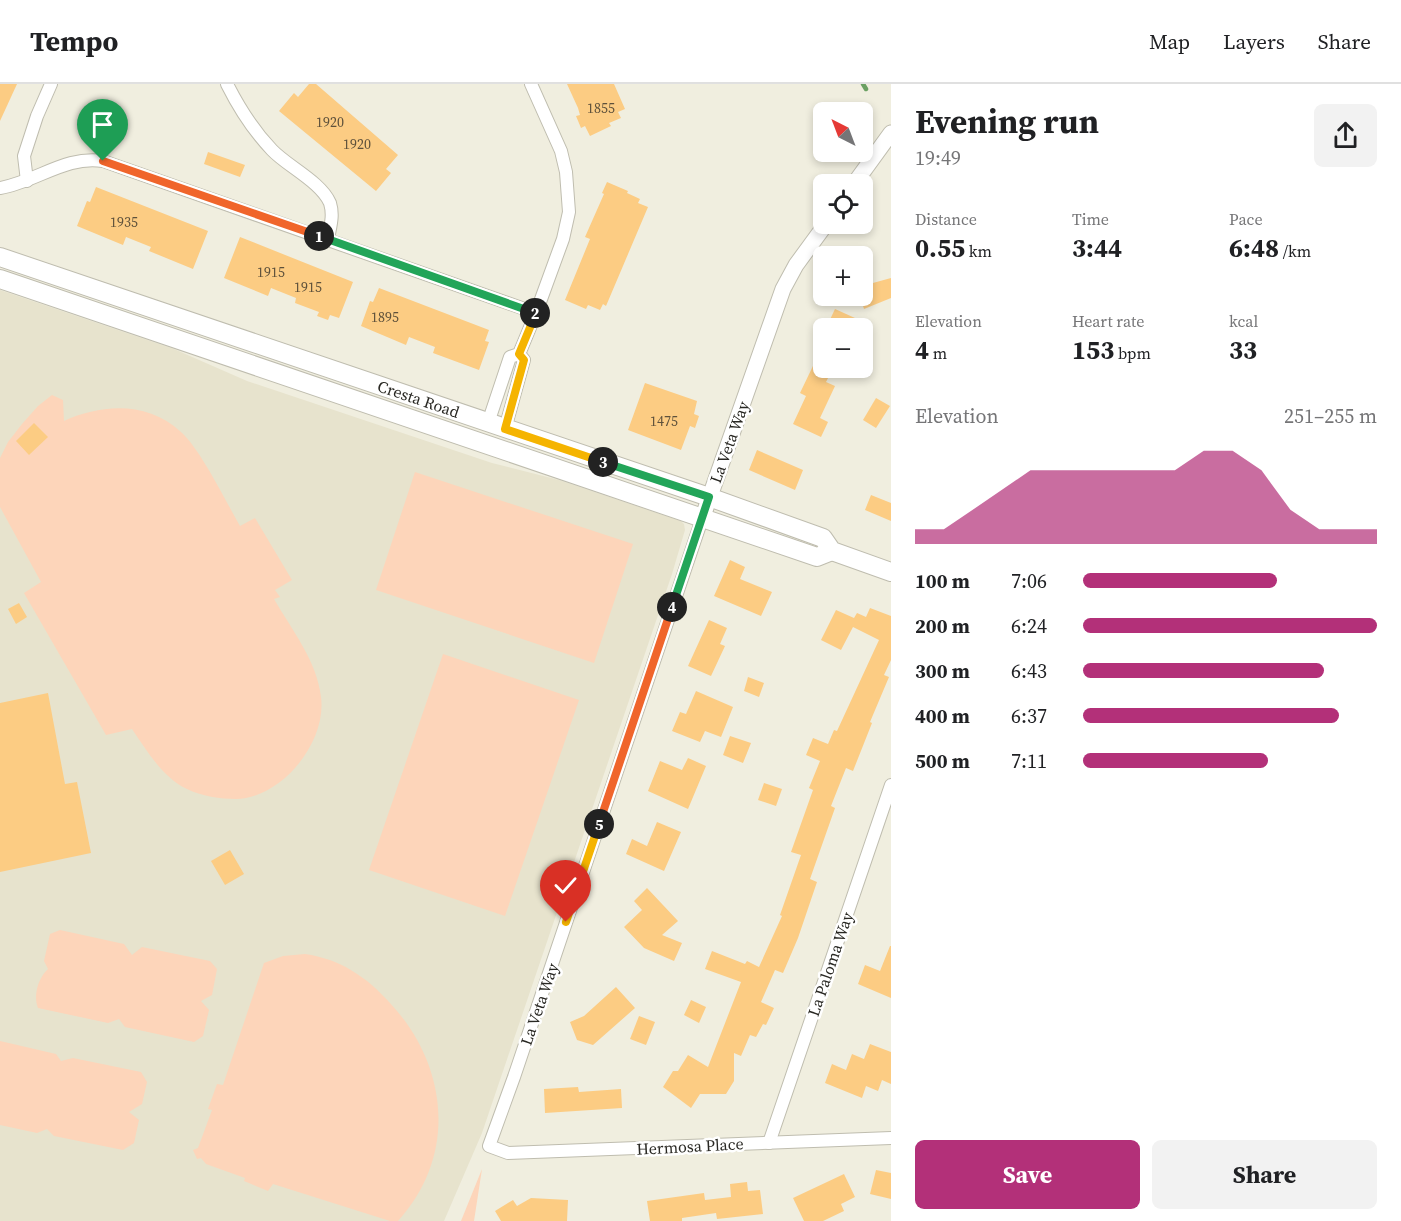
<!DOCTYPE html>
<meta charset="utf-8">
<style>
:root{--surface:#fff;--page:#f2f2f2;--text:#202124;--muted:#757577;--line:#e0e0e0;--accent:#b33079}
body{margin:0;font-family:"Source Serif 4",serif;background:var(--page);color:var(--text);height:100vh;display:flex;flex-direction:column;font-size:22px;white-space:nowrap}
*{box-sizing:border-box;margin:0}
p{font-size:20px;color:var(--muted)}
.icon{flex:none;width:33px;height:33px;fill:none;stroke:currentColor;stroke-width:2;stroke-linecap:round;stroke-linejoin:round}
.map{position:relative;flex:1;overflow:hidden}
.details{display:flex;flex-direction:column;background:var(--surface);width:510px}
.details>*{flex:none}
.needle{width:39px;rotate:318deg}
.buttons{position:absolute;left:813px;top:18px;display:grid;gap:12px}
.buttons a{display:grid;place-items:center;width:60px;height:60px;border-radius:9px;background:var(--surface);box-shadow:0 3px 9px #0003;font-size:30px}
.pin{position:absolute;display:grid;place-items:center;width:51px;height:51px;color:#fff;margin:-62px -26px;border-radius:50% 50% 50% 0;rotate:-45deg;box-shadow:0 0 6px #0007}
.pin .icon{rotate:45deg}
.km{position:absolute;width:30px;height:30px;margin:-15px;border-radius:50%;background:#222;color:#fff;font-size:16px;line-height:30px;text-align:center}
.round{display:grid;place-items:center;flex:none;width:63px;height:63px;border-radius:9px;background:var(--page)}
.head{display:flex;align-items:center;justify-content:space-between;height:102px;padding:0 24px}
h1{font-size:33px;font-weight:700;line-height:45px}
.metrics{display:grid;grid-template-columns:repeat(3,1fr);gap:9px;height:102px;padding:6px 24px}
.metrics div{display:grid;align-content:center}
.metrics b{font-size:26px;font-weight:700}
.metrics small{font-size:16px;font-weight:400}
.metrics p{font-size:16px}
.chart{height:168px;padding:12px 24px}
.chart p{display:flex;justify-content:space-between}
.chart svg{width:100%;height:108px;margin-top:6px;fill:var(--accent);opacity:.7}
.button{display:flex;gap:12px;margin-top:auto;padding:12px 24px}
.button a{flex:1;height:69px;border-radius:9px;background:var(--accent);color:#fff;font-size:24px;font-weight:700;line-height:69px;text-align:center}
.button a+a{background:var(--page);color:var(--text)}
ul{padding:0 24px;list-style:none;font-size:20px}
li{display:grid;grid-template-columns:96px 72px 1fr;align-items:center;height:45px}
li i{height:15px;border-radius:8px;background:var(--accent)}
header{display:flex;align-items:center;gap:36px;box-sizing:border-box;height:84px;padding:0 30px;background:var(--surface);border-bottom:2px solid var(--line)}
header strong{font-size:28px}
nav{display:flex;gap:33px;margin-inline-start:auto;font-size:21px}
main{display:flex;flex:1;min-height:0}
.map>svg:first-child{display:block}
.built{fill:#e7e3cd}
.green{fill:#fdd5ba}
.lines{fill:none;stroke-linecap:round;stroke-linejoin:round}
.stream{stroke:#6aa062;stroke-width:4.5}
.building{fill:#fccc83}
.minor-casing{stroke:#bfbdaf;stroke-width:14}
.tertiary-casing{stroke:#bfbdaf;stroke-width:17}
.secondary-casing{stroke:#bfbdaf;stroke-width:20}
.minor{stroke:#fff;stroke-width:12}
.tertiary{stroke:#fff;stroke-width:15}
.secondary{stroke:#fff;stroke-width:18}
.split-1-casing{stroke:#fff;stroke-width:12}
.split-2-casing{stroke:#fff;stroke-width:12}
.split-3-casing{stroke:#fff;stroke-width:12}
.split-4-casing{stroke:#fff;stroke-width:12}
.split-5-casing{stroke:#fff;stroke-width:12}
.split-6-casing{stroke:#fff;stroke-width:12}
.split-1{stroke:#f0652b;stroke-width:8}
.split-2{stroke:#22a559;stroke-width:8}
.split-3{stroke:#f5b400;stroke-width:8}
.split-4{stroke:#22a559;stroke-width:8}
.split-5{stroke:#f0652b;stroke-width:8}
.split-6{stroke:#f5b400;stroke-width:8}
.labels{text-anchor:middle;dominant-baseline:central;stroke-width:5;stroke-linejoin:round;paint-order:stroke}
.number-label{font-size:14px;fill:#5e513b}
.street-label{font-size:16px;fill:#292823;stroke:#fff}
</style>
<header>
<strong>Tempo</strong>
<nav><a>Map</a><a>Layers</a><a>Share</a></nav>
</header>
<main>
<div class="map">
<svg width="891" height="1137" viewBox="0 0 891 1137">
<rect width="100%" height="100%" fill="#f0eedf"/>
<polygon class="built" points="0,206 174,265 247,297 492,379 559,396 681,437 684,440 685,446 672,490 482,1049 444,1137 0,1137"/>
<g class="green">
<path d="M 52,311 L 63,316 L 64,337 C 102,320 147,317 181,348 C 201,366 225,416 240,442 L 255,434 L 292,496 L 275,506 L 280,513 L 274,515 C 292,546 317,577 321,613 C 327,658 282,714 236,715 C 221,715 201,712 187,705 C 163,694 147,667 132,645 L 106,651 L 24,509 L 41,498 L 0,423 L 0,374 L 8,358 L 22,340 L 38,322 Z"/>
<polygon points="415,388 633,460 594,579 376,506"/>
<polygon points="443,570 579,616 505,832 369,786"/>
<path d="M 60,846 L 124,860 L 132,871 L 142,863 L 210,877 L 217,885 L 212,911 L 201,917 L 209,926 L 203,952 L 194,958 L 125,943 L 119,935 L 108,939 L 38,924 C 33,912 38,894 48,885 L 44,877 L 50,850 Z"/>
<path d="M 305,870 C 340,875 367,893 390,919 C 448,981 458,1071 398,1137 L 390,1137 L 273,1100 L 268,1107 L 244,1097 L 245,1094 L 206,1080 L 201,1074 L 197,1075 L 193,1066 L 198,1064 L 212,1026 L 208,1025 L 217,1000 L 223,1001 L 264,879 L 283,872 Z"/>
<polygon points="0,957 56,970 61,977 73,974 141,988 147,998 142,1020 129,1028 139,1036 134,1059 123,1066 54,1052 47,1045 37,1049 0,1041"/>
<polygon points="482,1085 474,1137 461,1137"/>
</g>
<g class="lines">
<polyline class="stream" points="863,0 866,5"/>
</g>
<g class="building">
<polygon points="0,0 17,0 0,37"/>
<polygon points="309,0 316,0 398,71 386,85 391,89 376,107 279,27 294,9 298,13"/>
<polygon points="567,0 614,0 625,25 618,28 621,34 609,39 611,42 590,52 585,42 581,44 576,32 580,31 578,24"/>
<polygon points="208,68 245,81 240,93 204,80"/>
<polygon points="607,98 628,107 627,109 640,115 638,119 648,123 606,222 603,220 600,226 588,221 586,225 565,216 590,155 585,153 604,110 602,109"/>
<polygon points="96,103 208,147 193,185 149,167 151,163 126,153 123,161 77,142 87,117 90,118"/>
<polygon points="240,153 353,198 339,234 330,231 328,236 317,232 319,228 295,219 296,214 271,204 268,212 224,194"/>
<polygon points="891,194 891,214 864,225 860,212 862,212 862,202"/>
<polygon points="379,204 489,246 485,257 489,258 479,286 433,269 435,263 409,253 406,261 361,242 370,217 373,218"/>
<polygon points="835,225 855,234 850,244 826,244"/>
<polygon points="824,259 824,284 833,284 826,298 835,302 820,334 828,338 821,353 793,340 806,312 800,309"/>
<polygon points="645,299 697,317 694,330 699,332 695,344 690,342 681,366 628,346"/>
<polygon points="876,314 890,322 876,344 863,336"/>
<polygon points="34,339 48,353 29,371 16,357"/>
<polygon points="757,366 803,386 795,406 749,386"/>
<polygon points="871,411 891,419 891,437 865,426"/>
<polygon points="730,476 745,483 740,495 772,508 761,532 714,512"/>
<polygon points="19,519 27,533 16,540 8,525"/>
<polygon points="870,524 891,532 891,576 884,591 889,593 870,638 872,639 853,687 846,684 831,722 835,724 810,795 817,798 798,854 783,889 775,886 761,918 774,924 766,941 763,940 756,953 750,951 741,972 734,969 734,997 726,1010 700,1010 691,1024 663,1003 673,987 678,987 688,971 708,983 741,898 705,885 712,867 745,880 747,877 759,883 782,832 780,831 801,771 791,768 813,706 809,704 820,677 806,671 813,654 828,660 834,646 837,647 879,556 853,543 841,566 821,556 836,526 854,534 857,529 866,533"/>
<polygon points="709,536 727,544 720,560 725,562 711,592 688,582"/>
<polygon points="748,593 764,599 759,613 744,607"/>
<polygon points="696,607 733,623 721,653 705,647 700,658 672,647 680,628 686,630"/>
<polygon points="48,609 65,700 77,698 91,769 0,788 0,619"/>
<polygon points="730,652 751,659 743,679 723,671"/>
<polygon points="688,674 706,682 688,725 648,707 660,677 682,686"/>
<polygon points="764,699 782,705 776,722 758,716"/>
<polygon points="657,738 681,748 664,787 626,770 632,755 647,762"/>
<polygon points="230,766 244,790 225,801 211,777"/>
<polygon points="647,804 678,837 662,851 682,859 674,877 644,864 624,843 642,826 634,817"/>
<polygon points="890,862 891,862 891,914 858,900 865,881 880,887"/>
<polygon points="616,903 635,924 593,961 577,956 570,938 584,932"/>
<polygon points="691,916 706,923 699,939 684,931"/>
<polygon points="639,932 655,938 646,961 630,955"/>
<polygon points="870,960 891,968 891,1000 882,996 878,1007 866,1002 862,1014 825,999 832,980 846,986 852,970 864,975"/>
<polygon points="578,1003 579,1008 621,1005 622,1024 545,1029 544,1005"/>
<polygon points="876,1086 891,1089 891,1115 870,1110"/>
<polygon points="844,1090 855,1113 841,1120 844,1127 823,1137 804,1137 793,1114"/>
<polygon points="747,1098 748,1107 760,1106 763,1130 717,1135 716,1129 682,1134 682,1137 650,1137 647,1117 704,1109 705,1116 731,1113 730,1100"/>
<polygon points="531,1114 568,1116 567,1137 501,1137 495,1127 513,1116 517,1122"/>
</g>
<g class="lines">
<defs>
<g id="minor">
<path d="M 227,0 C 239,24 253,46 272,66 C 287,82 321,98 330,119 C 334,132 330,143 328,155"/>
<polyline points="27,97 24,72 37,32 51,0"/>
<path d="M 0,104 C 36,98 66,71 103,77 L 536,229"/>
<polyline points="488,339 510,273 519,270 536,229 563,155 569,128 566,88 561,67 531,0"/>
<polyline points="505,345 524,276 519,270"/>
<polyline points="702,435 514,993 489,1062 508,1069 891,1054"/>
<polyline points="769,1059 891,701"/>
</g>
<g id="tertiary">
<polyline points="854,100 891,49"/>
<polyline points="702,435 783,205 796,181 826,140"/>
</g>
<g id="secondary">
<path id="s1" d="M 0,173 L 709,413 L 823,454 L 832,467 L 891,488"/>
<polyline points="0,195 817,473 832,467"/>
</g>
</defs>
<use href="#minor" class="minor-casing"/>
<use href="#tertiary" class="tertiary-casing"/>
<use href="#secondary" class="secondary-casing"/>
<use href="#minor" class="minor"/>
<use href="#tertiary" class="tertiary"/>
<use href="#secondary" class="secondary"/>
</g>
<g class="lines">
<defs>
<polyline id="split-1" points="103,77 319,152"/>
<polyline id="split-2" points="319,152 535,229"/>
<polyline id="split-3" points="535,229 536,229 519,270 524,276 505,345 603,378"/>
<polyline id="split-4" points="603,378 709,413 672,523"/>
<polyline id="split-5" points="599,740 672,523"/>
<polyline id="split-6" points="566,838 599,740"/>
</defs>
<use href="#split-1" class="split-1-casing"/>
<use href="#split-2" class="split-2-casing"/>
<use href="#split-3" class="split-3-casing"/>
<use href="#split-4" class="split-4-casing"/>
<use href="#split-5" class="split-5-casing"/>
<use href="#split-6" class="split-6-casing"/>
<use href="#split-1" class="split-1"/>
<use href="#split-2" class="split-2"/>
<use href="#split-3" class="split-3"/>
<use href="#split-4" class="split-4"/>
<use href="#split-5" class="split-5"/>
<use href="#split-6" class="split-6"/>
</g>
<g class="labels">
<g class="number-label">
<text x="601" y="24">1855</text>
<text x="330" y="38">1920</text>
<text x="357" y="60">1920</text>
<text x="124" y="138">1935</text>
<text x="271" y="188">1915</text>
<text x="308" y="203">1915</text>
<text x="385" y="233">1895</text>
<text x="664" y="337">1475</text>
</g>
<g class="street-label">
<text stroke="none"><textPath href="#s1" startOffset="442">Cresta Road</textPath></text>
<text transform="translate(729 358) rotate(-70)">La Veta Way</text>
<text transform="translate(830 880) rotate(-71)">La Paloma Way</text>
<text transform="translate(539 920) rotate(-71)">La Veta Way</text>
<text transform="translate(690 1062) rotate(-3)">Hermosa Place</text>
</g>
</g>
</svg>
<div class="buttons">
<a><svg class="needle" viewBox="-14 -14 28 28"><path d="M0-13l5 13h-10z" fill="#e53935"/><path d="M0 13l5-13h-10z" fill="#757577"/></svg></a>
<a><svg class="icon" aria-label="locate" viewBox="0 0 24 24"><circle cx="12" cy="12" r="6"/><path d="M12 2v4M12 18v4M2 12h4M18 12h4"/></svg></a>
<a>+</a>
<a>−</a>
</div>
<div class="pin" style="left:103px;top:77px;background:#1e9e55"><svg class="icon" aria-label="arrive" viewBox="0 0 24 24"><path d="M6 21V4h12l-3 4 3 4H6"/></svg></div>
<div class="pin" style="left:566px;top:838px;background:#d93025"><svg class="icon" aria-label="check" viewBox="0 0 24 24"><path d="M5 12l5 5 9-10"/></svg></div>
<b class="km" style="left:319px;top:152px">1</b>
<b class="km" style="left:535px;top:229px">2</b>
<b class="km" style="left:603px;top:378px">3</b>
<b class="km" style="left:672px;top:523px">4</b>
<b class="km" style="left:599px;top:740px">5</b>
</div>
<section class="details">
<div class="head"><div><h1>Evening run</h1><p>19:49</p></div><a class="round"><svg class="icon" aria-label="share" viewBox="0 0 24 24"><path d="M12 15V3M7 8l5-5 5 5M5 13v7h14v-7"/></svg></a></div>
<div class="metrics">
<div><p>Distance</p><b>0.55<small> km</small></b></div>
<div><p>Time</p><b>3:44</b></div>
<div><p>Pace</p><b>6:48<small> /km</small></b></div>
</div>
<div class="metrics">
<div><p>Elevation</p><b>4<small> m</small></b></div>
<div><p>Heart rate</p><b>153<small> bpm</small></b></div>
<div><p>kcal</p><b>33</b></div>
</div>
<div class="chart"><p><span>Elevation</span>251–255 m</p>
<svg viewBox="0 0 160 44" preserveAspectRatio="none"><path d="M0 44V38L10 38L20 30L30 22L40 14L50 14L60 14L70 14L80 14L90 14L100 6L110 6L120 14L130 30L140 38L150 38L160 38V44z"/></svg>
</div>
<ul>
<li><b>100 m</b>7:06<i style="width:66%"></i></li>
<li><b>200 m</b>6:24<i style="width:100%"></i></li>
<li><b>300 m</b>6:43<i style="width:82%"></i></li>
<li><b>400 m</b>6:37<i style="width:87%"></i></li>
<li><b>500 m</b>7:11<i style="width:63%"></i></li>
</ul>
<div class="button"><a>Save</a><a>Share</a></div>
</section>
</main>
